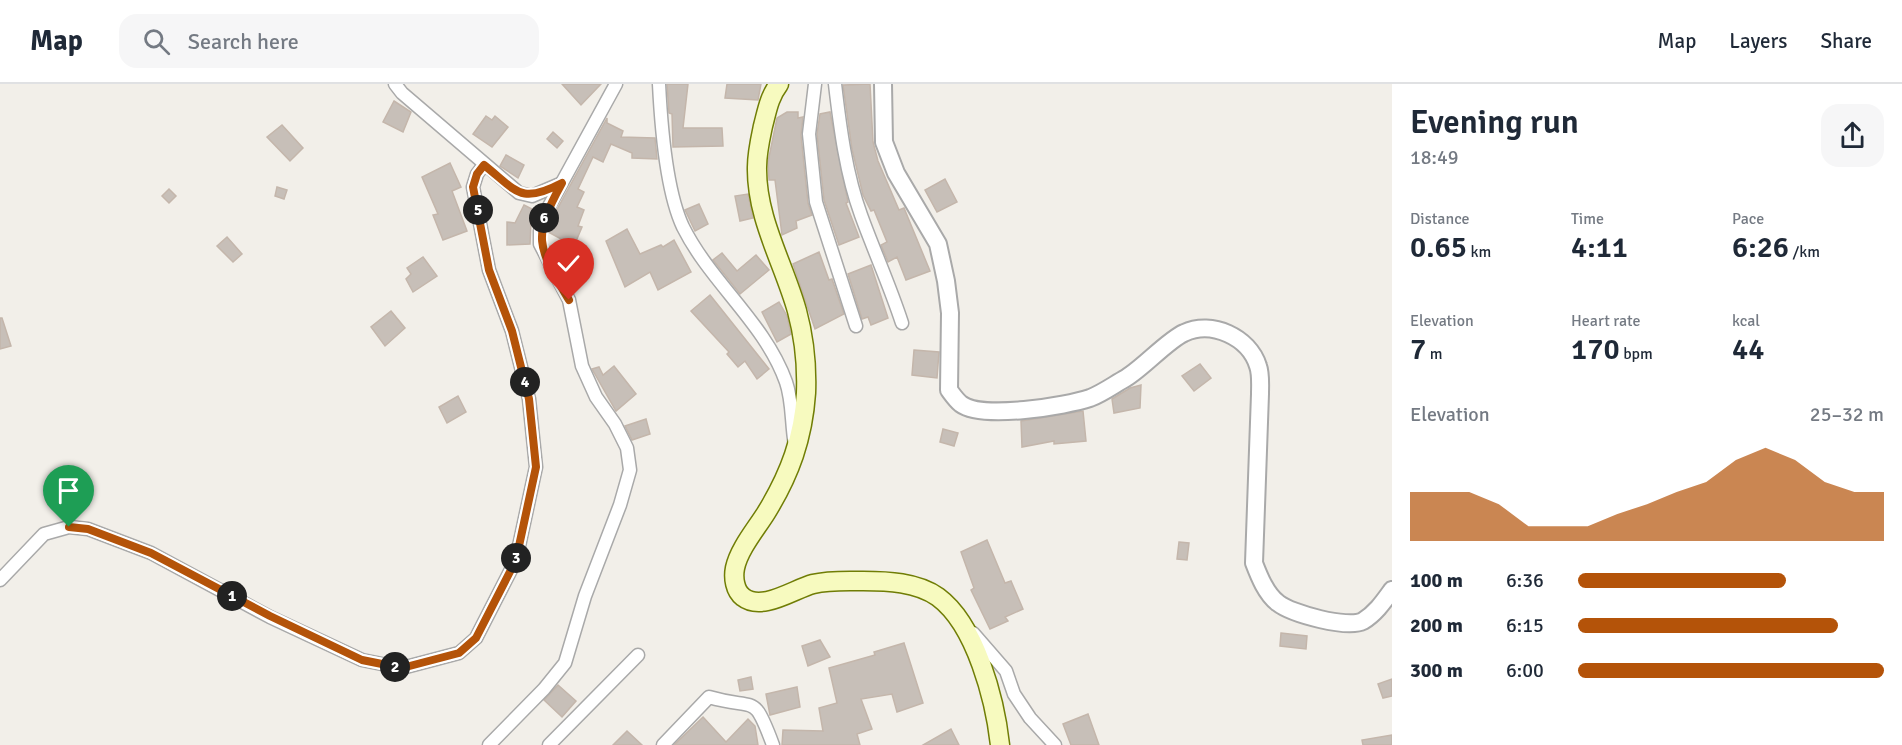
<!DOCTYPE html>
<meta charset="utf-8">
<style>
:root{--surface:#fff;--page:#f6f6f7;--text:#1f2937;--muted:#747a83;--line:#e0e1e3;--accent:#b45309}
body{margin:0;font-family:Signika,sans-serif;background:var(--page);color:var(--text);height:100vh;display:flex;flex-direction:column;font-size:22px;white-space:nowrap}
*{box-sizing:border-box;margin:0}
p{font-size:20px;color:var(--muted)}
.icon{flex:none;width:33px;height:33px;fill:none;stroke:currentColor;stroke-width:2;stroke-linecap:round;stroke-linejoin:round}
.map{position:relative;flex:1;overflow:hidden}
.details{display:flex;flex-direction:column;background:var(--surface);width:510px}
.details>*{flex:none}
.pin{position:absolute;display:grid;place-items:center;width:51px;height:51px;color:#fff;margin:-62px -26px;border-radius:50% 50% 50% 0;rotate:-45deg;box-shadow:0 0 6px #0007}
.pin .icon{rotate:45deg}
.km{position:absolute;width:30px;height:30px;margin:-15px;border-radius:50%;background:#222;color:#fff;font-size:16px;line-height:30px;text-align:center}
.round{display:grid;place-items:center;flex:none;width:63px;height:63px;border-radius:18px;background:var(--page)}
.head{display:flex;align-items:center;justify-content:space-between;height:102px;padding:0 18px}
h1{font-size:33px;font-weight:600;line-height:45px}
.metrics{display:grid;grid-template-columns:repeat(3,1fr);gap:9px;height:102px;padding:6px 18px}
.metrics div{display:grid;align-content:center}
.metrics b{font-size:30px;font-weight:600}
.metrics small{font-size:16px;font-weight:400}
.metrics p{font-size:16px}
.chart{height:168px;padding:12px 18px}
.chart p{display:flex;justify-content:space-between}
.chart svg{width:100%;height:108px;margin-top:6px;fill:var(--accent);opacity:.7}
ul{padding:0 18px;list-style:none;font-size:20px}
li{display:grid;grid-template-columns:96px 72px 1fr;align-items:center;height:45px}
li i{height:15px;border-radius:8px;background:var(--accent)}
header{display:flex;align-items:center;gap:36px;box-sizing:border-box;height:84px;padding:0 30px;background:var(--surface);border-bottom:2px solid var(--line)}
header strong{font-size:28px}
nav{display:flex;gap:33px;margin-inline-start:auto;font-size:21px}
.search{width:420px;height:54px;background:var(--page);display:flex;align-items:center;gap:15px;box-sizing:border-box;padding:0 21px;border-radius:18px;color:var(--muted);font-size:22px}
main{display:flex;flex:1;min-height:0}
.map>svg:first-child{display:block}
.building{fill:#c7bfb8;stroke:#c4b6ab;stroke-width:1.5}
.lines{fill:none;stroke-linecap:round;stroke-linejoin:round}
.minor-casing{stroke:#a9a9a9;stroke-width:15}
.tertiary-casing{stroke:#a9a9a9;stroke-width:20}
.secondary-casing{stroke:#707d05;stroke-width:21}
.minor{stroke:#fff;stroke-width:12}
.tertiary{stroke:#fff;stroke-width:16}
.secondary{stroke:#f7fabf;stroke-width:18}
.route-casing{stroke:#fff;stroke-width:12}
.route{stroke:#b45309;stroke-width:8}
</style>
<header>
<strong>Map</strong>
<div class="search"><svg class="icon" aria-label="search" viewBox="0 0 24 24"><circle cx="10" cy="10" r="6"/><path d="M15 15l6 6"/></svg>Search here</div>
<nav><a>Map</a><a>Layers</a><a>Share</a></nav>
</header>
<main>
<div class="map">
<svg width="1392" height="661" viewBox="0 0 1392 661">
<rect width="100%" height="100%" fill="#f2efe9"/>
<g class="building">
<polygon points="562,0 601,0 581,21"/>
<polygon points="667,0 688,0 683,44 722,44 723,62 673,63 672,30 669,29"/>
<polygon points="727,0 761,0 758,16 725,14"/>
<polygon points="870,0 873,58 878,77 899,126 904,124 930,187 906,196 897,173 888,178 881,161 887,158 874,126 871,127 863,111 852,65 843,1"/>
<polygon points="394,17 411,28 403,48 383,38"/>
<polygon points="787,28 798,28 798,34 803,33 801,51 808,119 812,131 796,137 797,144 782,151 775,96 769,96 768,78 777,34"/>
<polygon points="830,28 848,118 846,119 859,153 839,161 824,116 817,50 820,30"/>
<polygon points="486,32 492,36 495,32 508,43 492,63 473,50"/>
<polygon points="607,34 607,39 623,47 621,53 655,54 657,75 632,74 632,69 611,60 603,78 593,73 578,105 584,108 577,123 584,126 578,142 582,143 574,162 548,148 555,129"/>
<polygon points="282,41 303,64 290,77 267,53"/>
<polygon points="553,48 563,57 557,64 547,55"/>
<polygon points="506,71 524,81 518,94 500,82"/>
<polygon points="450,79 461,103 452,107 467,147 443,156 433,131 438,130 422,93"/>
<polygon points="945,95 957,118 937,128 925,106"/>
<polygon points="277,103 287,106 284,115 275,112"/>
<polygon points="169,105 176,112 169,119 162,112"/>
<polygon points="748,110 753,134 740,137 735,112"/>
<polygon points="699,120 708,140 695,147 685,126"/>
<polygon points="524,121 538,128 534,139 531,138 530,160 507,161 507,138 515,139"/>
<polygon points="627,145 640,170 661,161 663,163 674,156 691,188 658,206 650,188 625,203 606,157"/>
<polygon points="227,153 242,170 233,178 217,162"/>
<polygon points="571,168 586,192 572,203 558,177"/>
<polygon points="819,168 829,196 832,195 844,230 815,245 793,180"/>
<polygon points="722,169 737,187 756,171 769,186 740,210 713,176"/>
<polygon points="423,173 437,192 413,208 406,195 411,190 407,184"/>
<polygon points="871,181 888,234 871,241 868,233 862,235 848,190"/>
<polygon points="710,211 769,285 757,295 745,277 738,283 727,270 729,268 691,227"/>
<polygon points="779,218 787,232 791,250 777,258 762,228"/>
<polygon points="391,227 405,244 385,262 371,243"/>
<polygon points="0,234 2,234 11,262 0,265"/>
<polygon points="914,266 939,268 937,294 912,291"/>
<polygon points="1200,280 1211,294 1194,307 1182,292"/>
<polygon points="614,282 636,310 616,327 592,285 599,283 603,291"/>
<polygon points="1141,301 1140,324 1114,329 1112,315 1130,304"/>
<polygon points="458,312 466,328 447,339 439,323"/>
<polygon points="1083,327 1086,357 1054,360 1054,357 1022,363 1021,337"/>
<polygon points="646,335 650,350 632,356 625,342"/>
<polygon points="943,345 958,349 954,362 940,358"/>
<polygon points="987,456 1005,499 1011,497 1023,525 1005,533 1008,537 990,545 971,506 974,504 961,468"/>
<polygon points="1179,458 1189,459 1187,476 1177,475"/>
<polygon points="1281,549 1307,552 1306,565 1280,562"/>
<polygon points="820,556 830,573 808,582 802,562"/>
<polygon points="904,559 923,619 897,628 892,610 861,615 872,645 857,650 860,661 782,661 783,646 823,647 819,624 837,619 829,584 875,571 874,568"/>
<polygon points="751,593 753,605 740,607 738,596"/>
<polygon points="1392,595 1392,612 1383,614 1378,600"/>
<polygon points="558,601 576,617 562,633 544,616"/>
<polygon points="797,603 800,623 770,631 766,610"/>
<polygon points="1088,630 1099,661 1071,661 1063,640"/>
<polygon points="703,633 726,658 748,635 755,642 758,661 674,661"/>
<polygon points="951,645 959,661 923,661"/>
<polygon points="627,647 642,661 613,661"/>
<polygon points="1392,651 1392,661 1363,661 1362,656"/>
</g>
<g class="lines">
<defs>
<g id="minor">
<polyline points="395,0 402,9 519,109 532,112 560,100"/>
<path d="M 659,0 C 661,40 666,107 683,143 C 711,199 765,239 786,298 C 793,318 791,340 795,361"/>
<polyline points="815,0 809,50 816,118 856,242"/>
<path d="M 835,0 C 840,43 846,90 861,131 C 874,167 890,202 902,239"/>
<polyline points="0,496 44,450 69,443 88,445 151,469 270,533 362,576 402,584 459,569 476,554 516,476 536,383 529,315 512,247 489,186 473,103 477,90 484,81"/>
<polyline points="973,549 1006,587 1014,610 1030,634 1055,661"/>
<polyline points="489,661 544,605 565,579 585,512 620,421 630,386 627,364 615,340 596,313 582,282 569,216 540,160 540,147 547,126 616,0"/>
<polyline points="549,661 638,571"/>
<path d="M 663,661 L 709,613 C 757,627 753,607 773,661"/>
</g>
<path id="tertiary" d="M 883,0 L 884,58 L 896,89 L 938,160 L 946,197 L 950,229 L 949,306 C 952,310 956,316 961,320 C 982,336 1066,322 1090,314 C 1103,309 1115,300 1126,294 C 1144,283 1168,256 1184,249 C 1212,236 1249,253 1258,282 C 1261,290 1260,301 1260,310 L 1254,479 C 1259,492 1266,510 1278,519 C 1292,530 1348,545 1363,537 C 1376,529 1384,517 1392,506"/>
<path id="secondary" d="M 779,0 C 769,13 767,27 763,42 C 760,56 757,69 757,83 C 756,134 784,180 797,227 C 804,253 807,283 806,309 C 803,354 790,390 766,429 C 756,445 739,465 735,484 C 733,494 735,507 743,513 C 762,528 794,505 813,500 C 829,496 846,497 863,497 C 887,497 917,498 938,513 C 976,541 995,616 1000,661"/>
</defs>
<use href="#minor" class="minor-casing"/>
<use href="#tertiary" class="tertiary-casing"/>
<use href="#secondary" class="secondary-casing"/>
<use href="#minor" class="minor"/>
<use href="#tertiary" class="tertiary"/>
<use href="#secondary" class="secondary"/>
</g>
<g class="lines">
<defs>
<path id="route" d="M 69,443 L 88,445 L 151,469 L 270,532 L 362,576 L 402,584 L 459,569 L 476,554 L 516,476 L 536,383 L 529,315 L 512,247 L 489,186 L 473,103 L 477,90 L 484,81 C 517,107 520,121 562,99 C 531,155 538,163 569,216"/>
</defs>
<use href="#route" class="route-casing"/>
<use href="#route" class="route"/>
</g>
</svg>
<div class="pin" style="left:69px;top:443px;background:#1e9e55"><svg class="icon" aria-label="arrive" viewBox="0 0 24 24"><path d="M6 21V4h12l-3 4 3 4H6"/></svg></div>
<div class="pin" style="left:569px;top:216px;background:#d93025"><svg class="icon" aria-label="check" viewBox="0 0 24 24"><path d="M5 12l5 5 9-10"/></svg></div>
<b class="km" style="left:232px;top:512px">1</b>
<b class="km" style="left:395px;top:583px">2</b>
<b class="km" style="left:516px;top:474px">3</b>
<b class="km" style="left:525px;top:298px">4</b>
<b class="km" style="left:478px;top:126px">5</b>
<b class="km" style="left:544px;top:134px">6</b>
</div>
<section class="details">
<div class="head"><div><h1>Evening run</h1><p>18:49</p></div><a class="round"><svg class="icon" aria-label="share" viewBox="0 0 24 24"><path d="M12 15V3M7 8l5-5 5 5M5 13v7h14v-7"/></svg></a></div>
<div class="metrics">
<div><p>Distance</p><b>0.65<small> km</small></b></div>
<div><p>Time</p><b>4:11</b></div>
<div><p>Pace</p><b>6:26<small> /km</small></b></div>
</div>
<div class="metrics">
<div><p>Elevation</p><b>7<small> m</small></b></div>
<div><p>Heart rate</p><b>170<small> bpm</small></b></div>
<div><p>kcal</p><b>44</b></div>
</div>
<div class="chart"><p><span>Elevation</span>25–32 m</p>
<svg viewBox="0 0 160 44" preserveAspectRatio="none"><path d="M0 44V24L10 24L20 24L30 29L40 38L50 38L60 38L70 33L80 29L90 24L100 20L110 11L120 6L130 11L140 20L150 24L160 24V44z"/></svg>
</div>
<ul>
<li><b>100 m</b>6:36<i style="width:68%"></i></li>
<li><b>200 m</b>6:15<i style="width:85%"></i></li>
<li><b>300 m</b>6:00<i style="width:100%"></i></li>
</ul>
</section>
</main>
